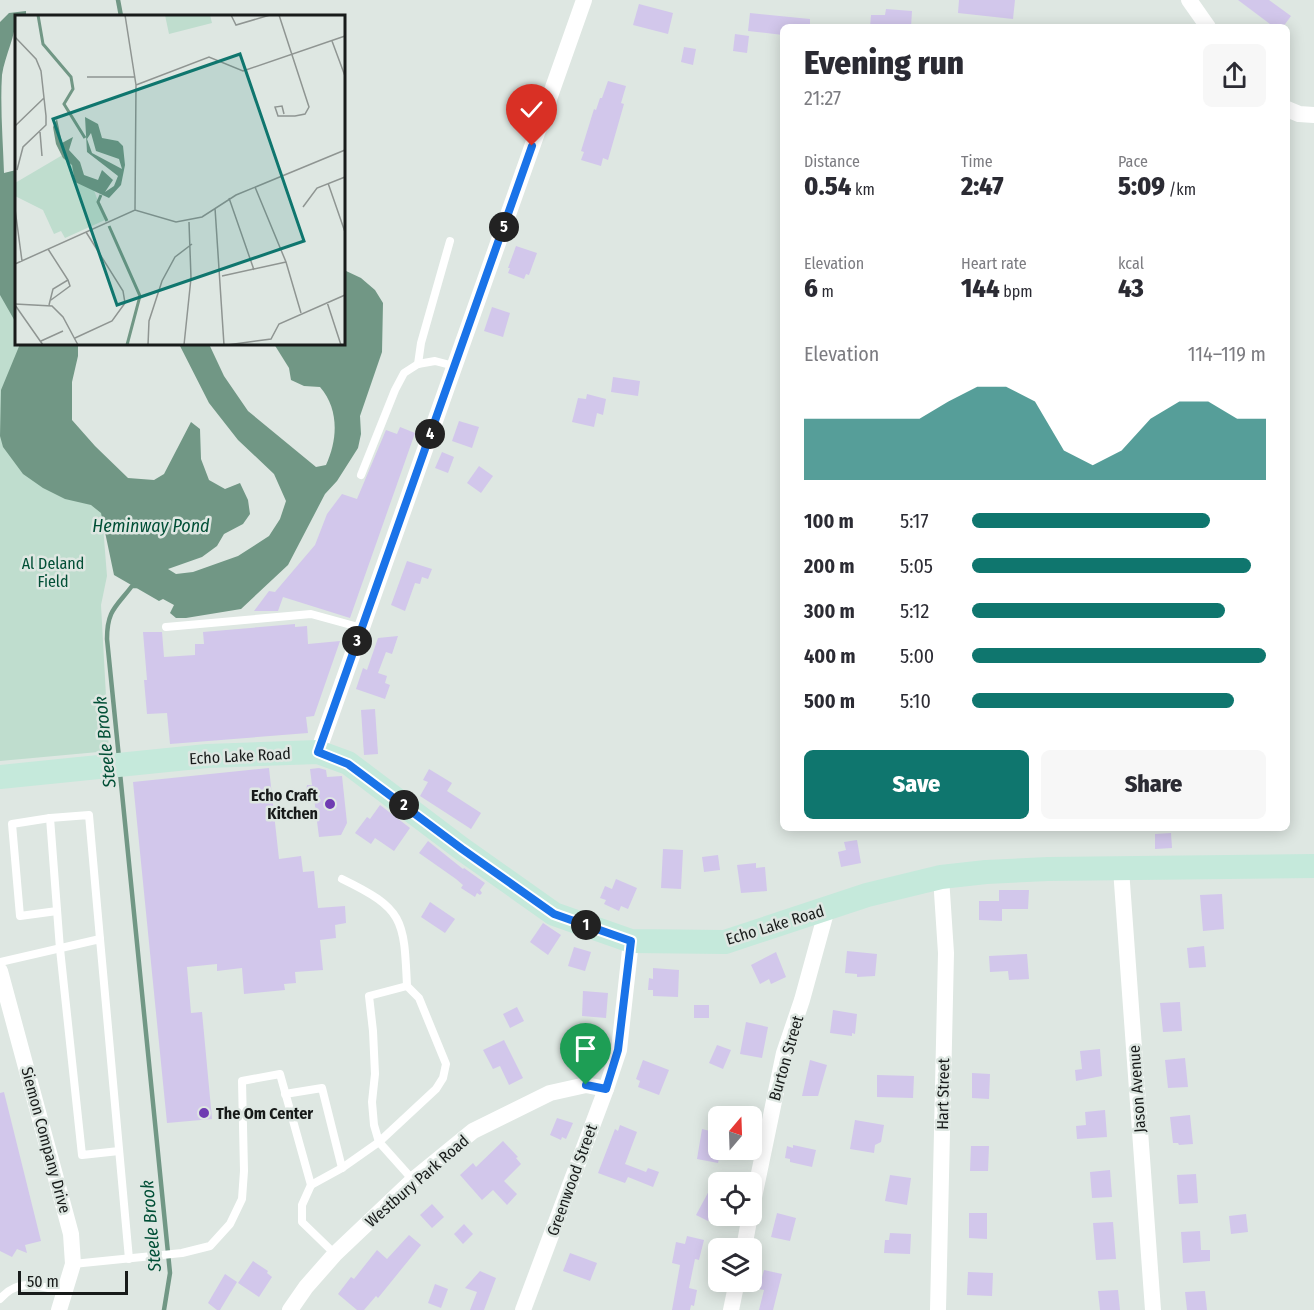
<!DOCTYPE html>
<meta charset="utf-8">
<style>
:root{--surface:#fff;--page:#f7f7f7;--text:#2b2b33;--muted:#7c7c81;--accent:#0f766e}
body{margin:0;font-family:"Fira Sans Condensed",sans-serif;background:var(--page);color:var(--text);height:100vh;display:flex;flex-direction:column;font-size:22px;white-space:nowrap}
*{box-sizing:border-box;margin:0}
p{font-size:20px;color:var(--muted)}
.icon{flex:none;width:33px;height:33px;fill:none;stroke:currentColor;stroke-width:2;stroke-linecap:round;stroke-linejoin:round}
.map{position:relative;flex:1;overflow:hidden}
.side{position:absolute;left:780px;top:24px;width:510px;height:807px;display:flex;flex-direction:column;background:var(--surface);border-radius:9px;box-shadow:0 3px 15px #0003}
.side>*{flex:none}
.needle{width:39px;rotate:19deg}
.controls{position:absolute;left:708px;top:1106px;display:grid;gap:12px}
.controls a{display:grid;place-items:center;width:54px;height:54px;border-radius:9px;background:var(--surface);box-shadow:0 3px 15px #0003;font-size:30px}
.scale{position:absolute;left:18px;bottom:15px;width:110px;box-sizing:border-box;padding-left:6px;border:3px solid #181b1a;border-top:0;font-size:16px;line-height:21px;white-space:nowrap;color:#181b1a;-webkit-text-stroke:4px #dee7e2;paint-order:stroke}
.pin{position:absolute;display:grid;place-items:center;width:51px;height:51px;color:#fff;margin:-62px -26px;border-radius:50% 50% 50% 0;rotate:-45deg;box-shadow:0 0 6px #0007}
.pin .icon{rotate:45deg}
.km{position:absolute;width:30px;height:30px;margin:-15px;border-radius:50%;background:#222;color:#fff;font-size:16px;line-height:30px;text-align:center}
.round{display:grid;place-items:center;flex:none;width:63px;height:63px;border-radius:9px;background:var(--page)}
.overview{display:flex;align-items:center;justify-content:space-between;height:102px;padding:0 24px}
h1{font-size:33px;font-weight:800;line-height:45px}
.figures{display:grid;grid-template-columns:repeat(3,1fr);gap:9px;height:102px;padding:6px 24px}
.figures div{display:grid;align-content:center}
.figures b{font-size:26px;font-weight:800}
.figures small{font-size:16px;font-weight:400}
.figures p{font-size:16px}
.chart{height:168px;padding:12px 24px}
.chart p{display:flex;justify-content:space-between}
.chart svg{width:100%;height:108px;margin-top:6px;fill:var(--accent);opacity:.7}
.primary-button{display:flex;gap:12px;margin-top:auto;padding:12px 24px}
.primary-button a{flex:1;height:69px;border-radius:9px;background:var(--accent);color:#fff;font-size:24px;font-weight:800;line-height:69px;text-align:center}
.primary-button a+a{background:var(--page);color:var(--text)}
ul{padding:0 24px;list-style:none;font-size:20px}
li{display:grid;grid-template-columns:96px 72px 1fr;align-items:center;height:45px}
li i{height:15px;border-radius:8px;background:var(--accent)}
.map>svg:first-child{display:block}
.green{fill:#bfddce}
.water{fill:#719785}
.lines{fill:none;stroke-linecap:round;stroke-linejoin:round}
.stream{stroke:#719785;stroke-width:4.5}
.building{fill:#d2c7eb}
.service{stroke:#fff;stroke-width:8}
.minor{stroke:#fff;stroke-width:16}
.secondary{stroke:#c5e9db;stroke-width:24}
.route-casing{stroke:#fff;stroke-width:12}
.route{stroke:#1a73e8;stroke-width:8}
.poi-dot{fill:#6f3bb2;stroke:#dee7e2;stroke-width:2}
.labels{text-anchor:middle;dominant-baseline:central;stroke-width:5;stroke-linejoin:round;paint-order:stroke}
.park-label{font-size:16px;fill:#024f36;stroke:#dee7e2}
.street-label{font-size:16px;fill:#181b1a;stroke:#dee7e2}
.poi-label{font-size:16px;font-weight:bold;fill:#181b1a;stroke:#dee7e2;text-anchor:end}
.water-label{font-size:18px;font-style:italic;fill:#014f36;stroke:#dee7e2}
.inset-river{fill:none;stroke:#719785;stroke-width:3}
.inset-road{fill:none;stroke:#8f9592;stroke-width:1.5}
.view{fill:#0f766e;fill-opacity:0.15;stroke:#0f766e;stroke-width:3}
.inset-edge{fill:none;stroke:#181b1a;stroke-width:3}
</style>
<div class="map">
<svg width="1314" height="1310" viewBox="0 0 1314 1310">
<rect width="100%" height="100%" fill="#dee7e2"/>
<polygon class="green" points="0,245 16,256 16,344 46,344 43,373 101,501 107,576 101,605 109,751 0,761"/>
<g class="water">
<path d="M 26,11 L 26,16 L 16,16 C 16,36 5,55 2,75 C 0,106 3,141 4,173 L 16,170 L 16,323 L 0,295 L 0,22 L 9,13 Z"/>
<path d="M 344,270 L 361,278 L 375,290 L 383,303 L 382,352 L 360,416 L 361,434 L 358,448 L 337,481 L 325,494 L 288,565 L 241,609 L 186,618 L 176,618 L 170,613 L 174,605 L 163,599 L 159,601 L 114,575 L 101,513 L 91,505 L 65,499 L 43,488 L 23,474 L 3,447 L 0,436 L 1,390 L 20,344 L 78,344 L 78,356 L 72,382 L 72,420 L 95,446 L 128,478 L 154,480 L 164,474 L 191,422 L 200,429 L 201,459 L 209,480 L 225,489 L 240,483 L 248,500 L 250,514 L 243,524 L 224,534 L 217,546 L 202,557 L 168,569 L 176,574 L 193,572 L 238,556 L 269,536 L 280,519 L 286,501 L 274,474 L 238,440 L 209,403 L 179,344 L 209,344 L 224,376 L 248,411 L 316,467 L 326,465 C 338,439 339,409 320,387 L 304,386 L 291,380 L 289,368 L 274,344 L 344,344 Z"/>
</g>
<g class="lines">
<g class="stream">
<polyline points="118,0 121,16"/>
<path d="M 119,758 L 107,639 C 107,610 116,607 132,586 L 137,586"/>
<polyline points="120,773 170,1273 164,1310"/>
</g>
</g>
<g class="building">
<polygon points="959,0 1015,0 1013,19 958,13"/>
<polygon points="1238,0 1269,0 1291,16 1283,27 1274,27"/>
<polygon points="639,4 673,13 668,34 633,25"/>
<polygon points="886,9 912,11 911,27 870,27 871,15 885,15"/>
<polygon points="750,13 810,19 810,27 783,27 783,35 748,31"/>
<polygon points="735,34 749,36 747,53 733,51"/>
<polygon points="684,47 696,49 693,65 681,62"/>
<polygon points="608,81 626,86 621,103 624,104 608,160 603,158 601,166 581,160 584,152 581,151 594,109 596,110 600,98 602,98"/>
<polygon points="516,246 537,253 529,275 526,274 524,279 508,273 510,268 508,268"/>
<polygon points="492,307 510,313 503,337 484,331"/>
<polygon points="613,377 640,381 638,396 611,392"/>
<polygon points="587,394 606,399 603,415 597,413 594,427 572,422 578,398 586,399"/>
<polygon points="459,421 479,427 472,448 452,441"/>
<polygon points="400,427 415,433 350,618 283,597 278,611 254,611 269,591 275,592 315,545 327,514 342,494 357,499 386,430 397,434"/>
<polygon points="442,452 454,457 448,473 435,468"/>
<polygon points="479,466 493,476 481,493 467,483"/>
<polygon points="407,561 432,569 428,579 422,577 420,584 415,583 405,611 391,605"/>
<polygon points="295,624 295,627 307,626 308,644 340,641 314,716 306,717 308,733 170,744 167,713 147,714 144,680 147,680 143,632 162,632 164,657 195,655 195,644 204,644 203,632"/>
<polygon points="398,636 392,654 386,652 378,673 387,676 385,683 390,685 385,699 356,689 363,668 367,670 378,638"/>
<polygon points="375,709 378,754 364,755 361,710"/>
<polygon points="269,768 279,859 301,856 303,872 314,871 318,908 345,906 346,923 335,925 336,938 320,940 323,970 295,972 296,983 284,984 285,990 244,994 242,968 217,971 217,964 187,967 191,1013 202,1012 212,1119 167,1123 133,782"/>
<polygon points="319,768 326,770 327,777 342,776 347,823 341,835 319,837 314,798 307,800 306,791 307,785 312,785 310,769"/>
<polygon points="429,769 452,783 447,791 481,813 471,829 420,796 428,782 423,780"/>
<polygon points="380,805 410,828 394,851 375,838 371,844 355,833 367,817 370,819"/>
<polygon points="1171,833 1172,848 1155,849 1155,834"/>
<polygon points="857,840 861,863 841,867 838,852 846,850 844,842"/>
<polygon points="428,841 463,869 464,868 485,883 480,890 482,893 480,895 477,893 475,897 461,888 463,885 456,879 419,853"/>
<polygon points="663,849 683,850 681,889 661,888"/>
<polygon points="718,855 720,870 704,872 702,857"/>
<polygon points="756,863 756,868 765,867 767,891 741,893 737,865"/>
<polygon points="616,879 637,888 628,909 621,906 619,911 604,904 606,900 600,898 605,886 612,889"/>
<polygon points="999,890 1029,890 1028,909 1002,909 1002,921 979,920 979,901 999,901"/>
<polygon points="1222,894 1224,929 1203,931 1200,895"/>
<polygon points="430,902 455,919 445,933 421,917"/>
<polygon points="543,923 561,935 548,955 530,942"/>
<polygon points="1204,946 1206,967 1189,968 1187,948"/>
<polygon points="574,947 591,952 585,971 568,966"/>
<polygon points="847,951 877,954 875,976 857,977 857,974 845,973"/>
<polygon points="776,952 786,977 771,984 769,979 760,984 751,965"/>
<polygon points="1027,954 1029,979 1009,980 1008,971 990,972 989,956"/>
<polygon points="653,968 679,970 678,997 653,996 653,990 648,990 649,978 653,979"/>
<polygon points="583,991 608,993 606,1018 582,1016"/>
<polygon points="1180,1002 1182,1031 1163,1032 1160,1003"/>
<rect x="694" y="1005" width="15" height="13"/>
<polygon points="517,1007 524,1021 510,1028 503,1014"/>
<polygon points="833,1010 857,1014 855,1034 852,1033 852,1036 830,1033"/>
<polygon points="746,1022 768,1027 762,1058 740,1054"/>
<polygon points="504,1040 523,1078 509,1085 500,1066 493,1069 483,1050"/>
<polygon points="717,1045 731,1050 723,1069 709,1063"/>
<polygon points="1100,1049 1102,1076 1076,1081 1075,1070 1082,1069 1080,1051"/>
<polygon points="1185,1058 1188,1087 1168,1088 1165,1060"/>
<polygon points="643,1060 669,1070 659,1095 638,1087 640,1081 636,1079"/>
<polygon points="810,1060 827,1065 818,1096 802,1096"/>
<polygon points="972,1073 990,1074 989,1099 972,1098"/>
<polygon points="877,1075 914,1076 913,1098 877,1097"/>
<polygon points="4,1092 41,1241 25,1245 27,1253 17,1249 12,1257 0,1251 0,1093"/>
<polygon points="1105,1110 1107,1137 1077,1139 1076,1126 1086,1125 1085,1112"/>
<polygon points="1190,1115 1193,1144 1179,1145 1178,1143 1173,1143 1170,1117"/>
<polygon points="557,1118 573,1123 566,1139 562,1137 561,1140 550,1135"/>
<polygon points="855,1120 884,1125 881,1142 875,1145 874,1153 850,1149"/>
<polygon points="620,1125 637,1132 625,1164 646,1172 648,1168 659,1172 653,1187 628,1177 625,1183 598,1173 615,1129 618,1131"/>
<polygon points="702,1129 718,1133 718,1149 721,1149 718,1163 697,1159"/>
<polygon points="503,1141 518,1157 516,1158 521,1164 504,1181 517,1194 507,1205 493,1190 482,1200 460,1175 473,1163 476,1167"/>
<polygon points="793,1145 816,1150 812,1167 790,1162 790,1159 785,1158 787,1146 793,1148"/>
<polygon points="971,1146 989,1146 988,1171 970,1171"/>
<polygon points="1110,1170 1112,1197 1092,1198 1090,1172"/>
<polygon points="1196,1174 1198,1203 1179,1204 1177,1175"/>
<polygon points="890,1175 911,1178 907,1205 885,1201"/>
<polygon points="710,1189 718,1194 718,1218 712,1214 708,1221 696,1215"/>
<polygon points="432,1204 444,1217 432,1228 420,1215"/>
<polygon points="777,1213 796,1218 790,1241 771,1237"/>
<polygon points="969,1213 987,1213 987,1239 969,1238"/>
<polygon points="1246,1214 1248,1232 1231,1234 1229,1216"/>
<polygon points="1113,1222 1116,1259 1096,1260 1093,1223"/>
<polygon points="464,1224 473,1234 463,1244 454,1234"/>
<polygon points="1200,1231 1201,1250 1210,1250 1210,1261 1183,1263 1181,1232"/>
<polygon points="890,1233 911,1234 910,1254 884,1253 885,1240 889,1240"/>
<polygon points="409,1235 421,1245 378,1298 376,1296 364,1310 357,1310 338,1294 351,1277 354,1279 377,1250 387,1259"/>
<polygon points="687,1236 704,1240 699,1260 695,1259 689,1288 697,1290 694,1306 691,1305 690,1310 672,1310 680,1265 672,1263 676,1242 685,1244"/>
<polygon points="570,1253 597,1263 590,1281 563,1271"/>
<polygon points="253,1261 268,1271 267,1273 272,1277 259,1297 238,1283"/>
<polygon points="764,1270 782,1274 773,1310 759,1310 764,1290 759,1289"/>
<polygon points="480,1271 496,1278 484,1310 470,1310 477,1292 465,1288"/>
<polygon points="968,1272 993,1273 992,1296 967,1295"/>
<polygon points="225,1274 237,1282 220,1310 217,1310 208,1303"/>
<polygon points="435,1284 448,1289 441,1308 428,1303"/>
<polygon points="1118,1290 1120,1310 1100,1310 1098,1291"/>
<polygon points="1205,1291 1207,1310 1187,1310 1185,1292"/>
</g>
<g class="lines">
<g class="service">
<polyline points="418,364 421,343 450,241"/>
<polyline points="361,475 395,390 404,373 418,364 435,361 454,366"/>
<polyline points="166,627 311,614 362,628"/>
<polyline points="50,818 12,824 20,916 57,911"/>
<path d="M 342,879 C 404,909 404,919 407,986"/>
<polyline points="100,939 89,815 50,818 60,949 82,1155 119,1151"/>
<polyline points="0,962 100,939 129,1259"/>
<polygon points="407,986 419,998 446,1064 443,1078 436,1089 379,1142 374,1125 372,1102 375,1074 373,1031 369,996"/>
<polyline points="285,1094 322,1088 342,1168"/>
<polyline points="311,1185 342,1168 379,1142 413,1180"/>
<polyline points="73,1264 182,1253 210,1246 230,1224 242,1199 244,1171 242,1081 280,1074 311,1185 302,1205 302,1222 335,1254"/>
<path d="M 0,1299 C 19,1277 40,1286 65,1292"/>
</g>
<g class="minor">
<polyline points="1189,0 1208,27"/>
<polyline points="1287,109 1299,114 1314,115"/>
<polyline points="318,752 584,0"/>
<polyline points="1121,869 1153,1310"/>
<polyline points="0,971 71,1234 73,1264 59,1310"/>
<polyline points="752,1207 784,1053 802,1000 827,909"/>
<polyline points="744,1248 750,1215"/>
<polyline points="290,1310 306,1287 335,1254 413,1180 473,1131 550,1093 586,1085 606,1089"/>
<polyline points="523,1310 606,1089 619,1050 631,941"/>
<polyline points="731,1310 737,1281"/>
<polyline points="938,1310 946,953 941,877"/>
</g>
<polyline class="secondary" points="0,777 207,756 318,752 348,763 462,849 554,914 631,941 725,942 867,895 941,877 986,872 1048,869 1314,866"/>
</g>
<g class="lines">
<defs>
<polyline id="route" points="532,146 318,752 348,764 462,849 554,914 631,941 618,1050 606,1089 586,1085"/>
</defs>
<use href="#route" class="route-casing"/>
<use href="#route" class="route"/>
</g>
<g class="poi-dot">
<circle cx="330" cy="804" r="6"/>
<circle cx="204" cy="1113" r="6"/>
</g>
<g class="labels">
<g class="park-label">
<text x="53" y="563">Al Deland<tspan x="53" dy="18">Field</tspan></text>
</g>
<g class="street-label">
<text transform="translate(240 756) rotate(-3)">Echo Lake Road</text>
<text transform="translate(775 925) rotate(-17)">Echo Lake Road</text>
<text transform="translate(786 1058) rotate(-74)">Burton Street</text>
<text transform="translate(1137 1089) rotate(-94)">Jason Avenue</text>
<text transform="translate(943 1094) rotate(-89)">Hart Street</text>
<text transform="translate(46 1140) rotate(75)">Siemon Company Drive</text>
<text transform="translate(572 1180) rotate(-70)">Greenwood Street</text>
<text transform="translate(417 1181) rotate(-41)">Westbury Park Road</text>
</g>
<g class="poi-label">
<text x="318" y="795">Echo Craft<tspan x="318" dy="18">Kitchen</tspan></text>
<text x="216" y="1113" text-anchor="start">The Om Center</text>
</g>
<g class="water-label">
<text x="151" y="526">Heminway Pond</text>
<text transform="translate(105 742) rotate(-96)">Steele Brook</text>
<text transform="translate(151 1226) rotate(-95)">Steele Brook</text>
</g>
</g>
<g transform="translate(15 15)">
<rect width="330" height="330" fill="#dee7e2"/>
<path d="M 150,0 L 195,0 L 197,8 L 154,19 ZM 51,138 L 77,170 L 90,205 L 50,223 L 46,216 L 39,219 L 28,195 L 0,181 L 0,168 Z" fill="#bfddce"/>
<path d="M 70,102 L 83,109 L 87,123 L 103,126 L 108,131 L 110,150 L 106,170 L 94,183 L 60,167 L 57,150 L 48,143 L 41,129 L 38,112 L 42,104 L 47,128 L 58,122 L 54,135 L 65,147 L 69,160 L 83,165 L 87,155 L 98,165 L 90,177 L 99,171 L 103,161 L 72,137 ZM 76,118 L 81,136 L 104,144 L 107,154 L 77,138 L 72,124 Z" fill="#719785" fill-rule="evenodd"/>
<path class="inset-river" d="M 23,0 L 28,29 L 56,62 L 58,74 L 49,89 L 70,123M 86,180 L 83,187 L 92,206M 94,211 L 125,281 L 112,330"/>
<path class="inset-road" d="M 110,0 L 121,70 L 120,195M 216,0 L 221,10 L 255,0M 264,0 L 294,92 L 290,99 L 280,101 L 263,101 L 260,92 L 267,91 L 269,99M 0,22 L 21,44 L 26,56 L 31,101 L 31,110 L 8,132 L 2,155M 317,26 L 330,61M 72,62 L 120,62M 121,70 L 194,42 L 228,56 L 330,21M 0,111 L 29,83M 25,117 L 27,141M 313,168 L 330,217M 240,172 L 271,247 L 286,298M 214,183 L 239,255M 288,192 L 302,173 L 330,162M 200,193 L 209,330M 0,194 L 7,246M 33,234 L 53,265 L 38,274 L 34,290M 0,249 L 120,195 L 161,207 L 187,202 L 221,180 L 330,135M 207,261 L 271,247M 36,285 L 55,271 L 53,265M 312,287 L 326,330M 0,289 L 37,291 L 48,302 L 63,330M 0,290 L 28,330M 60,323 L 97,306 L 110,288 L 108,276 L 71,217M 26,326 L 48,316M 133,330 L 134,306 L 147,266 L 160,242 L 177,229M 169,330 L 176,263 L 174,207M 212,330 L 256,324 L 264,309 L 330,280"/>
<path class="view" d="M 225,39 L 289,226 L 102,290 L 38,104 Z"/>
<rect width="330" height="330" class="inset-edge"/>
</g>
</svg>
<div class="controls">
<a><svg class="needle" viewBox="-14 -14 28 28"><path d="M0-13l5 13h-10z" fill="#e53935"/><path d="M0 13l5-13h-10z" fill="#7c7c81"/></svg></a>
<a><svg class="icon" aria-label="locate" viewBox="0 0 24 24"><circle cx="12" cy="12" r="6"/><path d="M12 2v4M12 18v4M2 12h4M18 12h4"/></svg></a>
<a><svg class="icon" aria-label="layers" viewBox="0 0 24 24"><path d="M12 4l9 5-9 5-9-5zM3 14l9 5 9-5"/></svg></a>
</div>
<div class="scale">50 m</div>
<div class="pin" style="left:586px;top:1085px;background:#1e9e55"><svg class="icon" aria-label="arrive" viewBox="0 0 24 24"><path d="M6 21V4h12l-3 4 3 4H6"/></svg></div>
<div class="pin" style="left:532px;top:146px;background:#d93025"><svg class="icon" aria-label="check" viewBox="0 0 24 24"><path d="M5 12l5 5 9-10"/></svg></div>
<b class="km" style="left:586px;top:925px">1</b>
<b class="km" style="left:404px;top:805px">2</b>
<b class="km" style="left:357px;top:641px">3</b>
<b class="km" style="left:430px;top:434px">4</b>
<b class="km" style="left:504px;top:227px">5</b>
<section class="side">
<div class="overview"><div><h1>Evening run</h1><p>21:27</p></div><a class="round"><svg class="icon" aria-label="share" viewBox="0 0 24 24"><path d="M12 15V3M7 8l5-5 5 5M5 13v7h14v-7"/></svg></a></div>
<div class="figures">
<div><p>Distance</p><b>0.54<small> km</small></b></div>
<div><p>Time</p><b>2:47</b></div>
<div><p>Pace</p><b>5:09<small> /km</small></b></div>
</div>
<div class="figures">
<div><p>Elevation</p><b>6<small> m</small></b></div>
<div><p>Heart rate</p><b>144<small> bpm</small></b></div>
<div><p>kcal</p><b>43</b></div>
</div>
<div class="chart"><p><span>Elevation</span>114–119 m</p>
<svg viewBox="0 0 160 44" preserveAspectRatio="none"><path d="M0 44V19L10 19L20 19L30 19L40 19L50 12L60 6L70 6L80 12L90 32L100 38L110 32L120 19L130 12L140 12L150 19L160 19V44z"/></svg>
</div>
<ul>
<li><b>100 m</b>5:17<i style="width:81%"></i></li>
<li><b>200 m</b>5:05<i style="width:95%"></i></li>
<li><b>300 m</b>5:12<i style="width:86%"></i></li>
<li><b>400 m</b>5:00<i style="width:100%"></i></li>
<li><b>500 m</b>5:10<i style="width:89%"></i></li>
</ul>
<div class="primary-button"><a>Save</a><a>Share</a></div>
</section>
</div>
